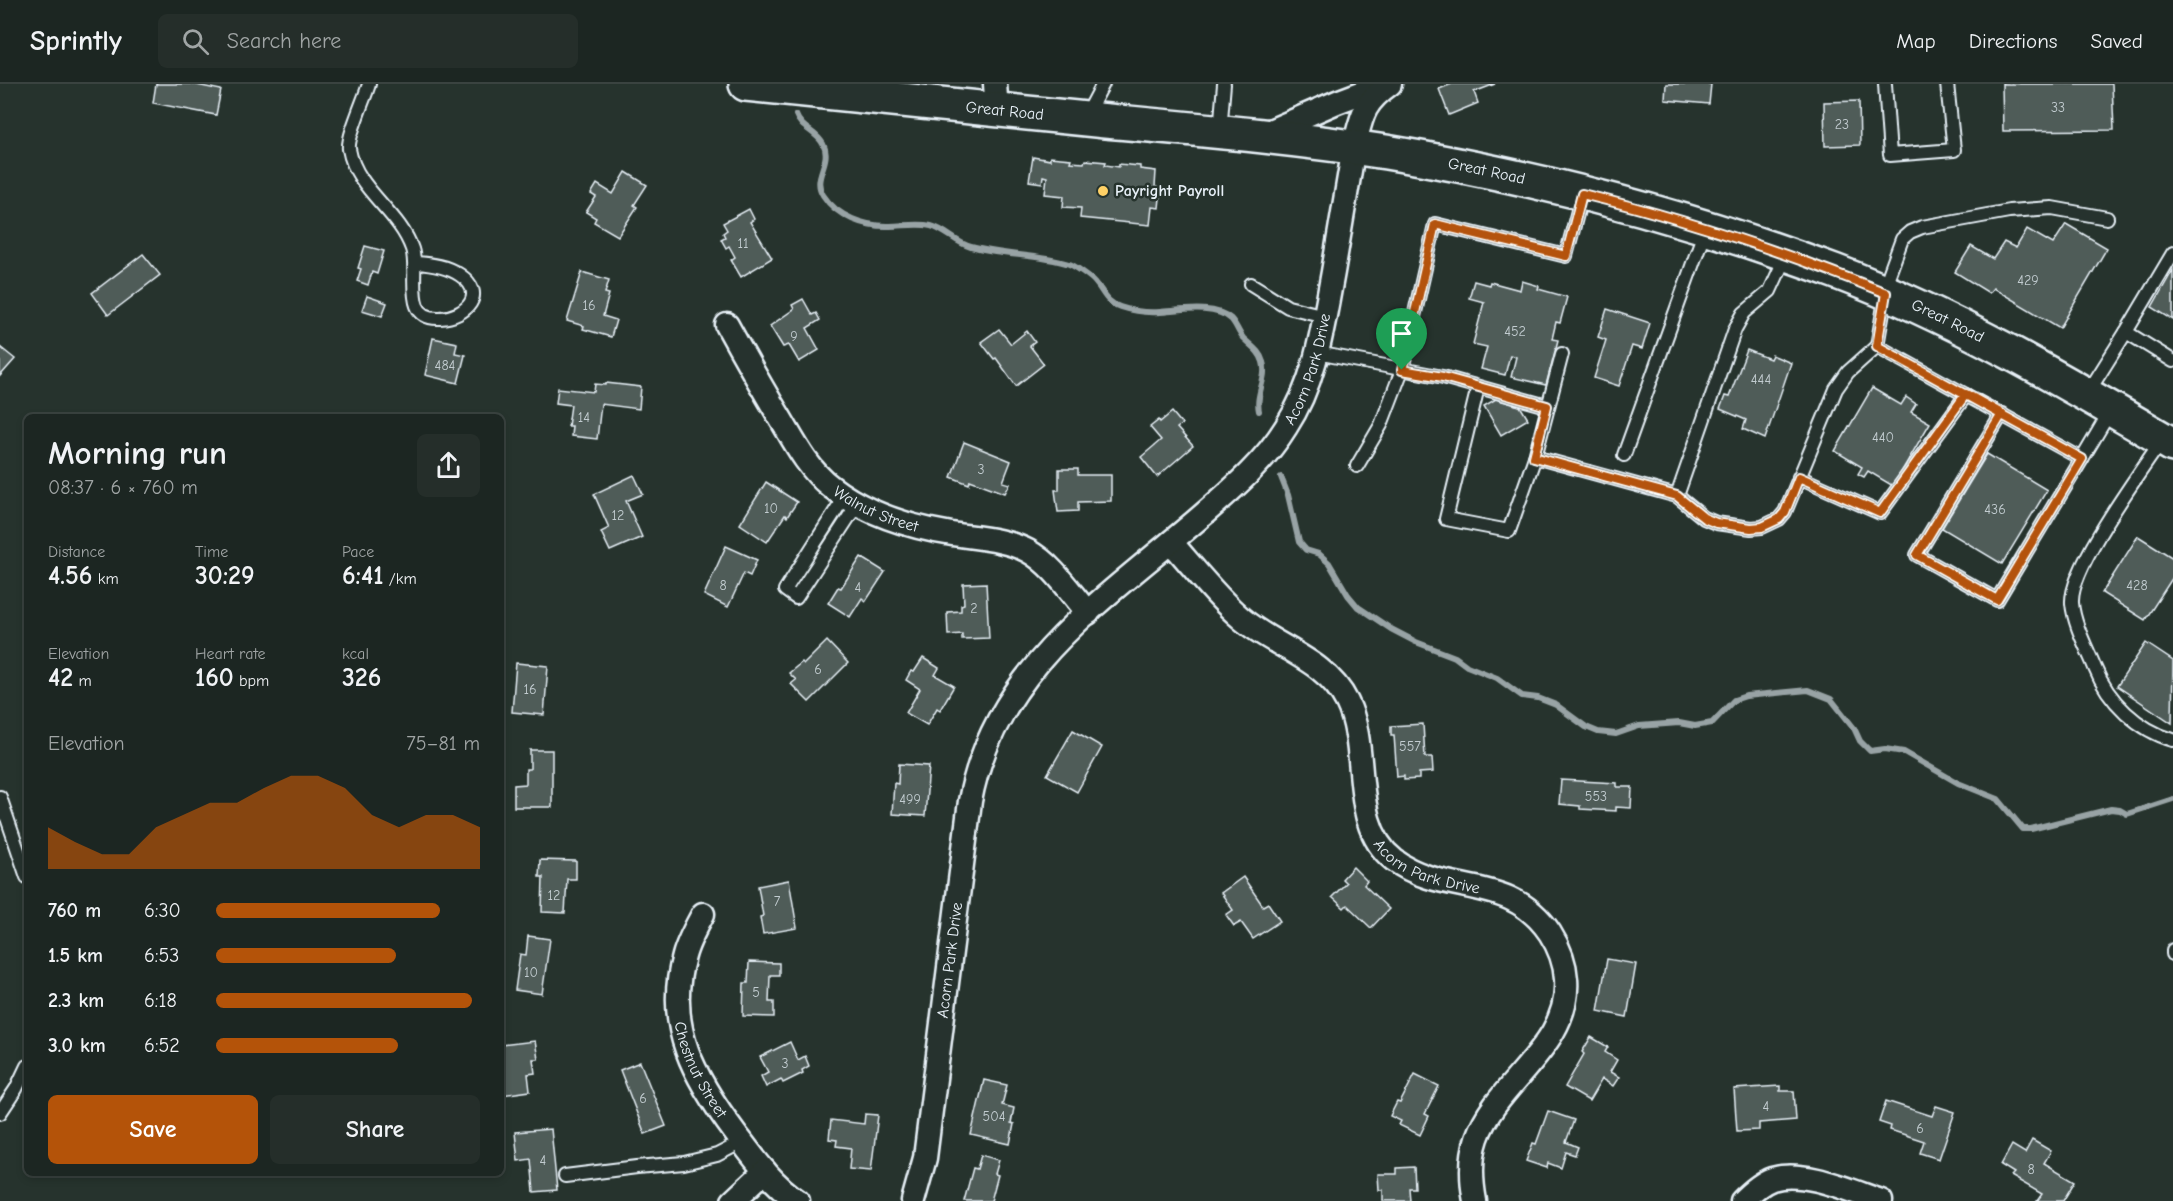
<!DOCTYPE html>
<meta charset="utf-8">
<style>
:root{--surface:#1c2622;--page:#252e2a;--text:#f1f3f6;--muted:#a0a5a5;--line:#3a4340;--accent:#b45309}
body{margin:0;font-family:"Comic Neue",sans-serif;background:var(--page);color:var(--text);height:100vh;display:flex;flex-direction:column;font-size:22px;white-space:nowrap}
*{box-sizing:border-box;margin:0}
p{font-size:20px;color:var(--muted)}
.icon{flex:none;width:33px;height:33px;fill:none;stroke:currentColor;stroke-width:2;stroke-linecap:round;stroke-linejoin:round}
.map{position:relative;flex:1;overflow:hidden}
.side{position:absolute;left:24px;top:330px;width:480px;height:762px;display:flex;flex-direction:column;background:var(--surface);border-radius:9px;box-shadow:0 3px 9px #0003,0 0 0 2px var(--line)}
.side>*{flex:none}
.pin{position:absolute;display:grid;place-items:center;width:51px;height:51px;color:#fff;margin:-62px -26px;border-radius:50% 50% 50% 0;rotate:-45deg;box-shadow:0 0 6px #0007}
.pin .icon{rotate:45deg}
.round{display:grid;place-items:center;flex:none;width:63px;height:63px;border-radius:9px;background:var(--page)}
.summary{display:flex;align-items:center;justify-content:space-between;height:102px;padding:0 24px}
h1{font-size:33px;font-weight:600;line-height:45px}
.figures{display:grid;grid-template-columns:repeat(3,1fr);gap:9px;height:102px;padding:6px 24px}
.figures div{display:grid;align-content:center}
.figures b{font-size:26px;font-weight:600}
.figures small{font-size:16px;font-weight:400}
.figures p{font-size:16px}
.chart{height:168px;padding:12px 24px}
.chart p{display:flex;justify-content:space-between}
.chart svg{width:100%;height:108px;margin-top:6px;fill:var(--accent);opacity:.7}
.button{display:flex;gap:12px;margin-top:auto;padding:12px 24px}
.button a{flex:1;height:69px;border-radius:9px;background:var(--accent);color:#fff;font-size:24px;font-weight:600;line-height:69px;text-align:center}
.button a+a{background:var(--page);color:var(--text)}
ul{padding:0 24px;list-style:none;font-size:20px}
li{display:grid;grid-template-columns:96px 72px 1fr;align-items:center;height:45px}
li i{height:15px;border-radius:8px;background:var(--accent)}
header{display:flex;align-items:center;gap:36px;box-sizing:border-box;height:84px;padding:0 30px;background:var(--surface);border-bottom:2px solid var(--line)}
header strong{font-size:28px}
nav{display:flex;gap:33px;margin-inline-start:auto;font-size:21px}
.search{width:420px;height:54px;background:var(--page);display:flex;align-items:center;gap:15px;box-sizing:border-box;padding:0 21px;border-radius:9px;color:var(--muted);font-size:22px}
.map>svg:first-child{display:block}
.lines{fill:none;stroke-linecap:round;stroke-linejoin:round}
.stream{stroke:#98a3a5;stroke-width:6}
.building{fill:#505c59;stroke:#e8f1f8;stroke-width:1.5}
.lane-casing{stroke:#e8f1f8;stroke-width:16}
.street-casing{stroke:#e8f1f8;stroke-width:27}
.secondary-casing{stroke:#e8f1f8;stroke-width:38}
.lane{stroke:#26332d;stroke-width:12}
.street{stroke:#26332d;stroke-width:22}
.secondary{stroke:#26332d;stroke-width:33}
.route-casing{stroke:#fff;stroke-width:12}
.route{stroke:#b45309;stroke-width:8}
.poi-dot{fill:#ffd166;stroke:#26332d;stroke-width:2}
.labels{text-anchor:middle;dominant-baseline:central;stroke-width:5;stroke-linejoin:round;paint-order:stroke}
.number-label{font-size:14px;fill:#c2ccd0}
.street-label{font-size:16px;fill:#e8f1f8;stroke:#26332d}
.poi-label{font-size:16px;font-weight:bold;fill:#e8f1f8;stroke:#26332d;text-anchor:start}
</style>
<header>
<strong>Sprintly</strong>
<div class="search"><svg class="icon" aria-label="search" viewBox="0 0 24 24"><circle cx="10" cy="10" r="6"/><path d="M15 15l6 6"/></svg>Search here</div>
<nav><a>Map</a><a>Directions</a><a>Saved</a></nav>
</header>
<div class="map">
<svg width="2173" height="1117" viewBox="0 0 2173 1117">
<rect width="100%" height="100%" fill="#26332d"/>
<filter id="ink" filterUnits="userSpaceOnUse"><feTurbulence type="fractalNoise" baseFrequency=".0167" numOctaves="2"/><feDisplacementMap in="SourceGraphic" scale="12" xChannelSelector="R" yChannelSelector="G"/><feConvolveMatrix kernelMatrix="1 2 1 2 8 2 1 2 1" color-interpolation-filters="sRGB"/></filter>
<g filter="url(#ink)">
<g class="lines">
<g class="stream">
<path d="M 796,31 C 801,45 816,47 823,60 C 833,78 811,93 823,111 C 837,133 865,143 890,142 C 903,142 918,139 931,142 C 946,146 956,159 971,163 C 1003,172 1038,170 1069,180 C 1074,181 1092,194 1095,198 C 1104,208 1105,218 1120,223 C 1132,227 1147,229 1160,228 C 1179,227 1215,220 1231,235 C 1236,240 1238,248 1243,254 C 1251,262 1260,267 1263,278 C 1268,294 1255,310 1259,327"/>
<polyline points="1281,393 1288,411 1299,458 1306,466 1319,470 1329,479 1348,511 1358,523 1391,545 1416,558 1455,573 1467,582 1497,594 1522,612 1538,614 1556,621 1586,643 1598,648 1616,650 1639,642 1679,639 1695,642 1712,639 1734,616 1746,612 1808,606 1831,615 1854,644 1860,657 1870,667 1885,665 1904,668 1958,699 1998,715 2023,745 2031,745 2111,725 2120,726 2127,730 2173,715"/>
</g>
</g>
<g class="building">
<polygon points="156,0 192,0 221,6 216,31 153,19"/>
<polygon points="1452,0 1495,0 1474,8 1478,19 1449,31 1439,5"/>
<polygon points="1666,0 1711,0 1709,20 1665,16"/>
<polygon points="2002,0 2112,0 2114,46 2003,47"/>
<polygon points="1859,17 1860,61 1825,62 1824,18"/>
<polygon points="1033,73 1050,76 1050,73 1071,75 1070,78 1084,79 1085,76 1106,78 1105,81 1119,83 1119,80 1140,82 1140,85 1156,87 1155,103 1161,104 1159,124 1152,123 1150,141 1080,134 1081,124 1063,123 1064,112 1045,110 1047,93 1043,92 1042,99 1029,97"/>
<polygon points="626,88 647,101 634,121 637,123 618,152 594,138 596,134 586,128 596,113 591,110 597,100 613,110"/>
<polygon points="749,125 754,135 750,138 772,174 741,193 731,176 735,173 729,162 726,164 721,155 725,153 723,149 727,146 723,139"/>
<polygon points="2066,140 2107,164 2060,244 1993,204 1989,209 1955,188 1971,162 1993,175 2004,158 2016,164 2027,145 2053,160"/>
<polygon points="365,162 384,167 377,190 372,188 368,201 357,197 361,185 358,184"/>
<polygon points="143,170 160,191 108,231 92,209"/>
<polygon points="2173,186 2173,236 2152,223"/>
<polygon points="582,188 609,196 605,209 609,210 603,232 616,236 611,253 583,245 584,242 567,237"/>
<polygon points="1474,197 1489,201 1490,198 1520,206 1522,197 1539,202 1538,205 1567,213 1560,239 1556,238 1552,255 1558,256 1546,301 1511,293 1516,273 1510,271 1505,291 1481,285 1487,263 1473,260 1484,218 1469,214"/>
<polygon points="367,212 387,219 382,232 362,226"/>
<polygon points="803,215 812,231 816,229 820,236 807,244 819,266 799,278 789,261 783,263 770,242 794,225 792,221"/>
<polygon points="1607,225 1650,239 1642,265 1632,262 1619,302 1594,294 1606,256 1598,253"/>
<polygon points="999,245 1011,260 1027,247 1035,258 1030,262 1044,280 1016,302 996,274 994,275 981,258"/>
<polygon points="433,254 457,259 455,269 465,271 458,299 425,291"/>
<polygon points="0,263 15,275 0,292"/>
<polygon points="1747,266 1770,275 1772,271 1791,279 1765,355 1743,345 1746,336 1720,325 1725,312 1729,313"/>
<polygon points="606,299 641,303 639,325 601,320 597,355 571,352 572,342 568,342 571,321 556,319 558,304 594,308 595,300 606,301"/>
<polygon points="1872,304 1901,321 1906,313 1916,320 1911,328 1930,339 1893,402 1868,387 1864,393 1858,390 1862,383 1835,367"/>
<polygon points="1496,315 1520,322 1528,335 1501,351 1484,322"/>
<polygon points="1172,328 1182,340 1177,344 1193,362 1157,393 1141,373 1161,356 1150,343 1159,336 1160,338"/>
<polygon points="964,358 1011,377 1003,398 1010,400 1005,409 970,396 969,400 951,393"/>
<polygon points="1987,370 2047,406 2002,480 1942,444"/>
<polygon points="1059,385 1078,385 1078,391 1111,391 1111,417 1078,418 1078,427 1058,428 1055,406 1059,406"/>
<polygon points="634,391 643,410 626,417 642,453 610,467 601,448 609,444 594,410"/>
<polygon points="766,398 797,418 787,433 785,431 767,458 740,440"/>
<polygon points="2138,452 2173,474 2173,493 2145,536 2102,509"/>
<polygon points="726,462 757,476 750,492 744,489 728,523 704,511"/>
<polygon points="861,473 885,488 866,517 862,514 850,533 828,519 838,503 841,504"/>
<polygon points="986,499 989,554 962,555 962,550 948,551 947,528 961,527 961,521 964,520 963,500"/>
<polygon points="827,557 848,579 809,618 791,600 796,596 789,589 802,578 804,580"/>
<polygon points="2146,559 2173,577 2172,639 2117,602"/>
<polygon points="923,574 939,584 935,591 954,602 940,626 937,624 927,641 906,629 920,605 906,596 911,587 914,588"/>
<polygon points="516,579 548,582 544,631 512,628"/>
<polygon points="1423,640 1425,673 1432,673 1433,688 1419,689 1419,695 1404,696 1404,692 1397,693 1394,651 1391,651 1391,642"/>
<polygon points="1073,646 1102,663 1077,708 1047,691"/>
<polygon points="530,666 552,666 552,723 514,723 514,701 526,700 526,685 530,685"/>
<polygon points="899,680 929,682 925,732 892,730 894,699 898,700"/>
<polygon points="1561,696 1617,699 1617,703 1632,703 1631,724 1616,723 1616,727 1580,725 1580,722 1559,720"/>
<polygon points="540,776 576,777 576,795 567,795 565,829 542,828 543,793 539,793"/>
<polygon points="1353,783 1367,797 1364,801 1389,825 1371,844 1347,821 1344,824 1332,813 1346,799 1342,795"/>
<polygon points="1243,793 1263,822 1268,819 1280,837 1253,855 1241,838 1234,842 1226,831 1233,826 1221,809"/>
<polygon points="789,796 797,844 763,850 760,833 763,832 758,802"/>
<polygon points="528,852 550,855 542,910 515,906 520,870 526,871"/>
<polygon points="1607,875 1636,880 1627,933 1598,927"/>
<polygon points="749,878 779,879 779,891 770,891 769,918 774,918 774,933 743,932 744,899 748,899"/>
<polygon points="1591,953 1608,963 1605,968 1617,976 1610,988 1619,993 1613,1002 1602,995 1589,1017 1565,1003 1584,970 1582,968"/>
<polygon points="535,957 538,975 533,975 535,989 528,990 530,1007 502,1011 501,961"/>
<polygon points="790,958 798,976 805,972 809,982 802,986 803,989 783,999 781,995 766,1003 761,992 768,988 760,973"/>
<polygon points="640,978 666,1042 645,1050 620,986"/>
<polygon points="1415,990 1439,1002 1425,1030 1429,1032 1420,1051 1399,1041 1401,1037 1390,1032 1397,1018 1400,1019"/>
<polygon points="984,996 1007,1001 1002,1021 1014,1024 1011,1039 1014,1040 1010,1060 971,1051"/>
<polygon points="1780,1002 1780,1007 1794,1007 1796,1036 1759,1039 1759,1046 1737,1047 1734,1005"/>
<polygon points="1886,1017 1932,1032 1936,1022 1955,1028 1939,1075 1920,1069 1924,1057 1890,1046 1891,1042 1879,1038"/>
<polygon points="1548,1027 1574,1036 1566,1058 1578,1063 1575,1071 1566,1068 1561,1084 1548,1079 1547,1084 1526,1077 1533,1059 1536,1060"/>
<polygon points="865,1030 878,1031 871,1087 849,1085 851,1064 836,1062 837,1056 829,1055 831,1036 864,1040"/>
<polygon points="551,1045 557,1106 534,1108 531,1075 518,1077 515,1048"/>
<polygon points="2032,1056 2051,1067 2044,1079 2075,1097 2063,1117 2037,1117 2042,1110 2011,1092 2014,1089 2001,1081 2012,1061 2025,1069"/>
<polygon points="981,1071 999,1076 995,1090 998,1091 991,1117 964,1117 973,1084 977,1085"/>
<polygon points="1414,1083 1415,1104 1409,1104 1410,1117 1383,1117 1383,1106 1379,1106 1378,1090 1397,1090 1397,1084"/>
</g>
<g class="lines">
<defs>
<g id="lane">
<path d="M 369,0 C 365,14 347,53 349,65 C 356,106 399,127 412,165 C 420,189 401,236 440,234 C 466,233 488,210 460,191 C 447,182 431,180 416,179"/>
<polyline points="1885,0 1890,71 1954,66 1947,0"/>
<polyline points="1085,34 1103,0"/>
<polyline points="1220,47 1224,0"/>
<polyline points="1251,200 1288,223 1325,232"/>
<polyline points="1883,207 1902,155 1910,148 1922,143 2009,127 2052,124 2107,134"/>
<polyline points="2126,248 2173,169"/>
<polyline points="1877,262 1886,210"/>
<polyline points="1317,269 1443,293 1547,322"/>
<polyline points="1562,270 1535,373 1677,412 1704,434 1716,439 1751,444 1762,443 1779,435 1785,428 1836,305 1848,288 1877,262 2082,375 2111,326"/>
<polyline points="1478,303 1446,435 1509,447 1535,373"/>
<polyline points="2087,310 2126,248 2173,277"/>
<polyline points="2002,330 1917,471 1997,516 2082,375"/>
<path d="M 2162,356 C 2140,389 2070,483 2072,519 C 2074,541 2087,564 2095,584 C 2108,617 2138,646 2173,656"/>
<polyline points="1624,371 1705,146"/>
<polyline points="1357,382 1381,341 1402,286 1435,140 1566,172 1582,111"/>
<polyline points="1799,393 1880,429 1966,311"/>
<polyline points="845,412 785,506 796,514 858,419"/>
<polyline points="1677,412 1735,245 1744,229 1770,207 1786,172"/>
<polyline points="0,713 27,793"/>
<polyline points="2173,866 2173,870"/>
<polyline points="0,1029 16,1005 27,982"/>
<polyline points="565,1092 637,1083 684,1079 717,1071 742,1058"/>
</g>
<g id="street">
<polyline points="995,0 997,27"/>
<polyline points="1263,50 1337,18 1382,1"/>
<path id="s1" d="M 727,241 C 744,272 761,302 779,332 C 794,357 807,384 830,402 C 866,430 908,443 952,450 C 977,454 1005,455 1028,467 C 1052,480 1070,508 1088,529"/>
<path id="s2" d="M 1171,458 C 1194,484 1216,513 1242,535 C 1276,564 1327,576 1347,618 C 1371,666 1348,740 1394,776 C 1445,814 1509,788 1550,849 C 1559,863 1565,878 1566,895 C 1571,962 1497,997 1477,1054 C 1470,1075 1471,1096 1475,1117"/>
<path id="s3" d="M 703,830 C 696,843 688,857 684,872 C 664,942 695,995 736,1050 C 754,1074 772,1100 798,1117"/>
<polyline points="733,1117 765,1087"/>
<path id="s4" d="M 913,1117 L 925,1074 L 970,717 C 995,582 1109,513 1205,429 C 1235,403 1265,377 1286,343 C 1316,297 1323,242 1333,188 C 1340,147 1347,105 1354,63 C 1362,32 1362,20 1390,0"/>
<path d="M 1742,1117 C 1750,1109 1761,1099 1772,1095 C 1804,1085 1851,1107 1881,1117"/>
</g>
<g id="secondary">
<path id="s5" d="M 746,0 C 863,12 980,25 1096,36 C 1193,45 1290,53 1386,68 C 1537,93 1691,134 1834,187 C 1953,232 2064,297 2173,361"/>
</g>
</defs>
<use href="#lane" class="lane-casing"/>
<use href="#street" class="street-casing"/>
<use href="#secondary" class="secondary-casing"/>
<use href="#lane" class="lane"/>
<use href="#street" class="street"/>
<use href="#secondary" class="secondary"/>
</g>
</g>
<g class="lines" filter="url(#ink)">
<defs>
<path id="route" d="M 1402,286 L 1443,293 L 1547,322 L 1534,373 L 1677,412 L 1704,434 L 1716,439 L 1751,444 L 1762,443 L 1779,435 L 1785,428 L 1799,393 L 1880,429 L 1966,310 L 2002,330 L 1917,471 L 1997,516 L 2082,375 L 1877,262 L 1886,209 C 1787,169 1686,135 1582,110 L 1566,172 L 1435,140 L 1402,286"/>
</defs>
<use href="#route" class="route-casing"/>
<use href="#route" class="route"/>
</g>
<circle class="poi-dot" cx="1103" cy="107" r="6"/>
<g class="labels">
<g class="number-label">
<text x="2058" y="23">33</text>
<text x="1842" y="40">23</text>
<text x="743" y="159">11</text>
<text x="2028" y="196">429</text>
<text x="589" y="221">16</text>
<text x="1515" y="247">452</text>
<text x="794" y="252">9</text>
<text x="445" y="281">484</text>
<text x="1761" y="295">444</text>
<text x="584" y="333">14</text>
<text x="1883" y="353">440</text>
<text x="981" y="385">3</text>
<text x="771" y="424">10</text>
<text x="1995" y="425">436</text>
<text x="618" y="431">12</text>
<text x="723" y="501">8</text>
<text x="2137" y="501">428</text>
<text x="858" y="503">4</text>
<text x="974" y="524">2</text>
<text x="818" y="585">6</text>
<text x="530" y="605">16</text>
<text x="1410" y="662">557</text>
<text x="1596" y="712">553</text>
<text x="910" y="715">499</text>
<text x="554" y="811">12</text>
<text x="777" y="817">7</text>
<text x="531" y="888">10</text>
<text x="756" y="908">5</text>
<text x="785" y="979">3</text>
<text x="643" y="1014">6</text>
<text x="1766" y="1022">4</text>
<text x="994" y="1032">504</text>
<text x="1920" y="1044">6</text>
<text x="543" y="1076">4</text>
<text x="2031" y="1085">8</text>
</g>
<g class="street-label">
<text stroke="none"><textPath href="#s5" startOffset="260">Great Road</textPath></text>
<text stroke="none"><textPath href="#s5" startOffset="746">Great Road</textPath></text>
<text stroke="none"><textPath href="#s5" startOffset="1232">Great Road</textPath></text>
<text stroke="none"><textPath href="#s4" startOffset="966">Acorn Park Drive</textPath></text>
<text stroke="none"><textPath href="#s1" startOffset="244">Walnut Street</textPath></text>
<text stroke="none"><textPath href="#s2" startOffset="442">Acorn Park Drive</textPath></text>
<text stroke="none"><textPath href="#s4" startOffset="244">Acorn Park Drive</textPath></text>
<text stroke="none"><textPath href="#s3" startOffset="165">Chestnut Street</textPath></text>
</g>
<g class="poi-label">
<text x="1115" y="107">Payright Payroll</text>
</g>
</g>
</svg>
<div class="pin" style="left:1402px;top:286px;background:#1e9e55"><svg class="icon" aria-label="arrive" viewBox="0 0 24 24"><path d="M6 21V4h12l-3 4 3 4H6"/></svg></div>
<section class="side">
<div class="summary"><div><h1>Morning run</h1><p>08:37 · 6 × 760 m</p></div><a class="round"><svg class="icon" aria-label="share" viewBox="0 0 24 24"><path d="M12 15V3M7 8l5-5 5 5M5 13v7h14v-7"/></svg></a></div>
<div class="figures">
<div><p>Distance</p><b>4.56<small> km</small></b></div>
<div><p>Time</p><b>30:29</b></div>
<div><p>Pace</p><b>6:41<small> /km</small></b></div>
</div>
<div class="figures">
<div><p>Elevation</p><b>42<small> m</small></b></div>
<div><p>Heart rate</p><b>160<small> bpm</small></b></div>
<div><p>kcal</p><b>326</b></div>
</div>
<div class="chart"><p><span>Elevation</span>75–81 m</p>
<svg viewBox="0 0 160 44" preserveAspectRatio="none"><path d="M0 44V27L10 33L20 38L30 38L40 27L50 22L60 17L70 17L80 11L90 6L100 6L110 11L120 22L130 27L140 22L150 22L160 27V44z"/></svg>
</div>
<ul>
<li><b>760 m</b>6:30<i style="width:85%"></i></li>
<li><b>1.5 km</b>6:53<i style="width:68%"></i></li>
<li><b>2.3 km</b>6:18<i style="width:97%"></i></li>
<li><b>3.0 km</b>6:52<i style="width:69%"></i></li>
</ul>
<div class="button"><a>Save</a><a>Share</a></div>
</section>
</div>
